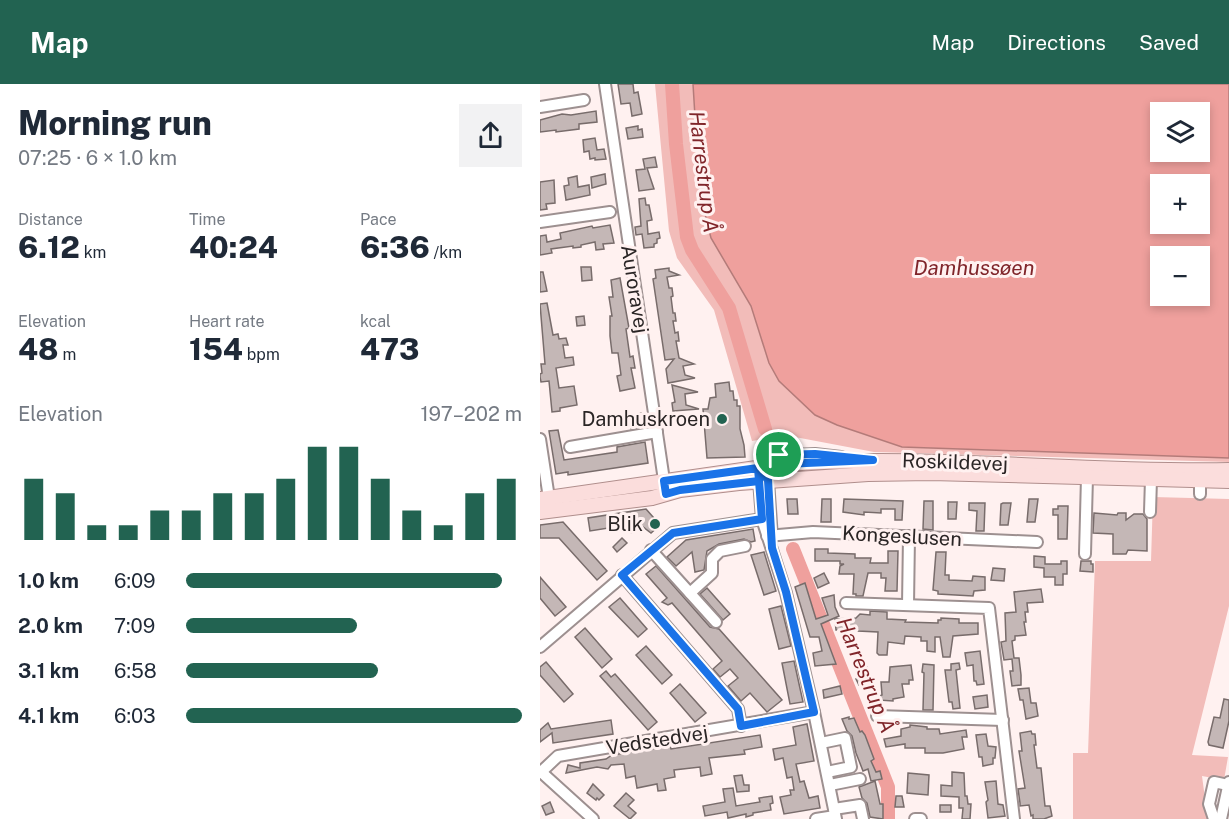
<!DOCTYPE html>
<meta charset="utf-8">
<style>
:root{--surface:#fff;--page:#f2f2f3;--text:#1f2937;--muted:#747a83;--accent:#226351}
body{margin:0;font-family:"Public Sans",sans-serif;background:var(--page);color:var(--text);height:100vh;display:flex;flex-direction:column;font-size:22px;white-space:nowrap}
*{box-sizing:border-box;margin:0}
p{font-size:20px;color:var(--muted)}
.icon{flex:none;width:33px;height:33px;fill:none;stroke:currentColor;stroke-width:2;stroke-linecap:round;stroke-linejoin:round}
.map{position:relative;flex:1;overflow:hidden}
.panel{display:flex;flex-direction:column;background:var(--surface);width:540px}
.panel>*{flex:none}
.controls{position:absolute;left:610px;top:18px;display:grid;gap:12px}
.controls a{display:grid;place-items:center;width:60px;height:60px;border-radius:0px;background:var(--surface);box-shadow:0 3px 9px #0003;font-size:30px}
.pin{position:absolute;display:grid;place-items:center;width:51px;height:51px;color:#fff;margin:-26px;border:3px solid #fff;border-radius:50%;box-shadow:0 2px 6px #0007}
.round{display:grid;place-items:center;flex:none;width:63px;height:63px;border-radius:0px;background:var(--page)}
.summary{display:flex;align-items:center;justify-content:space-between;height:102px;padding:0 18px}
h1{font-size:33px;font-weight:800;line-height:45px}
.metrics{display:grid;grid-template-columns:repeat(3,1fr);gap:9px;height:102px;padding:6px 18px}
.metrics div{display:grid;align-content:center}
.metrics b{font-size:30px;font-weight:800}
.metrics small{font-size:16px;font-weight:400}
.metrics p{font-size:16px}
.chart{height:168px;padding:12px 18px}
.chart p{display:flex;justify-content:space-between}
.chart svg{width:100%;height:108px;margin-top:6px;stroke:var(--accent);stroke-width:6}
ul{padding:0 18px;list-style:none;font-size:20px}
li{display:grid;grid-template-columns:96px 72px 1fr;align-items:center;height:45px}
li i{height:15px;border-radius:8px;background:var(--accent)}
header{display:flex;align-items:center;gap:36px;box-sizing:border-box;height:84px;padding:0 30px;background:var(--accent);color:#fff}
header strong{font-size:28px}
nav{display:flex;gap:33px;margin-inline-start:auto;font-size:21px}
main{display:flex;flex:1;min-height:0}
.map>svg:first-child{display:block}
.green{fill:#f2bcb9}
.water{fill:#efa09d;stroke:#b47b79;stroke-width:1.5;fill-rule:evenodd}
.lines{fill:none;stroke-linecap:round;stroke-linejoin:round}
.river{stroke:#efa09d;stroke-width:14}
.building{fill:#c4b7b6;stroke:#786c6b;stroke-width:1.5}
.minor-casing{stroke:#9d9090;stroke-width:14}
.major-casing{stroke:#b08e8c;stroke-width:16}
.minor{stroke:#fff;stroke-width:10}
.major{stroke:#fbdddc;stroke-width:14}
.route-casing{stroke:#fff;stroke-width:12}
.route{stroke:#1a73e8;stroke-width:8}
.poi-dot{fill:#226351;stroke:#fff1f0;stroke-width:2}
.labels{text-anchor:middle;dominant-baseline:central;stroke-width:6;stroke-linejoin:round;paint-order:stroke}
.street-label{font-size:20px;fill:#2a2525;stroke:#fff1f0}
.poi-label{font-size:20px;fill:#2a2525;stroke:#fff1f0;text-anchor:end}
.water-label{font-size:21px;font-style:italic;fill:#80252a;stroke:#fff1f0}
</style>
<header>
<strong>Map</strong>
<nav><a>Map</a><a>Directions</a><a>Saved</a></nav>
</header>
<main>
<section class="panel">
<div class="summary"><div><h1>Morning run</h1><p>07:25 · 6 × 1.0 km</p></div><a class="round"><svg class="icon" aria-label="share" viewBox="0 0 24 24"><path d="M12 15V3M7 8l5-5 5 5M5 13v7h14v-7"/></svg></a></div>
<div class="metrics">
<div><p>Distance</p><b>6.12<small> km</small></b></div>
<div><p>Time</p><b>40:24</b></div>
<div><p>Pace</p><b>6:36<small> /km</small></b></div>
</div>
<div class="metrics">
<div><p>Elevation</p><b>48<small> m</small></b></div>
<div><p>Heart rate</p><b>154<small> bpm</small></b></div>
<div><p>kcal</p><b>473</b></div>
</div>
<div class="chart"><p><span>Elevation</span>197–202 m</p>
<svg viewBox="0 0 160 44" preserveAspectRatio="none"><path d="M5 44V19M15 44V25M25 44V38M35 44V38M45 44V32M55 44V32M65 44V25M75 44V25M85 44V19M95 44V6M105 44V6M115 44V19M125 44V32M135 44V38M145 44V25M155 44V19"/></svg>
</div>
<ul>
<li><b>1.0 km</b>6:09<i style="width:94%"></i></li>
<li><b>2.0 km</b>7:09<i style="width:51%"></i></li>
<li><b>3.1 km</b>6:58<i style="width:57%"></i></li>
<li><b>4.1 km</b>6:03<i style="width:100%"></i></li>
</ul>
</section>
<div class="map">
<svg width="689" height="735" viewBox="0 0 689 735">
<rect width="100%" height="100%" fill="#fff1f0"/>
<g class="green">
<polygon points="115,0 153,0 156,49 166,135 171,154 211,222 229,279 239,297 275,331 297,341 362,363 689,374 689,378 334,368 255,353 236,353 212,357 174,226 137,174 129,147"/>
<polygon points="613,413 689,415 689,522 652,671 688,673 684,696 662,692 666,722 670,735 533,735 533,669 548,669 555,477 611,477"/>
</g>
<path class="water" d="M 153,0 L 689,0 L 689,374 L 362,363 L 297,341 L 275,331 L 239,297 L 229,279 L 211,222 L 171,154 L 166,135 L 156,49 ZM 621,28 L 660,28 L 660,68 L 621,68 ZM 621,100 L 660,100 L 660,140 L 621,140 ZM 621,172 L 660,172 L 660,212 L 621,212 Z"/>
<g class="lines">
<g class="river">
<polyline points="132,0 136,60 147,153 152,166 189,224 225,345"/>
<polyline points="253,465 348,703 348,735"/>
</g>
</g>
<g class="building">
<polygon points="78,0 93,0 94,9 98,8 102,30 92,32 90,19 81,20"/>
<polygon points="56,27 57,38 39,40 39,45 16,48 16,46 0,48 0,36 22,30 31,31"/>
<polygon points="98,42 98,46 102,45 103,53 88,55 86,44"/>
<polygon points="55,54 57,66 64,65 66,75 55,76 55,74 50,75 49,67 44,68 43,56"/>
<polygon points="115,73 117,83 107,84 114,105 99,107 96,86 105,85 103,75"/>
<polygon points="65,90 66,100 52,104 51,93"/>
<polygon points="37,92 38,103 49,101 50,111 26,116 24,102 29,101 28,94"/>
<polygon points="14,96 15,119 6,120 7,125 0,126 0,98"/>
<polygon points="105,114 106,121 109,121 112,136 107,137 108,150 119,148 120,154 117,155 117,159 114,160 114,163 104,164 102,150 96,151 95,143 101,142 99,115"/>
<polygon points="70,141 74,159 63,160 64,165 56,166 55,158 41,161 41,163 33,164 33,162 11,165 12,169 0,171 0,152 6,151 7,158 21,155 20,149 52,142 53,144"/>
<polygon points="41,183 51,183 52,196 42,197"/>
<polygon points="129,184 129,187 139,191 127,193 129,204 132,204 133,212 131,213 133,229 135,229 136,237 133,237 135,249 138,248 139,257 136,257 139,274 154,280 143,282 145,291 155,294 128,299 126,285 134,275 125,276 113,195 116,194 115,186"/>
<polygon points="0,188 3,188 7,207 0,208"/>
<polygon points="80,194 89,244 86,245 90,273 93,272 95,284 91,284 95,304 80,307 77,292 81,291 78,269 72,269 70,252 70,232 72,232 69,213 73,213 71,196"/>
<polygon points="7,219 13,251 18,250 19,255 26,254 28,261 23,261 25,274 33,273 34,281 16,284 19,304 34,302 37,321 20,324 20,327 12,328 9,297 1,298 0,293 0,290 2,289 1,280 5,280 0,220"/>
<polygon points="44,232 45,241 37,242 36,233"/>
<polygon points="189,298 190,307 193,307 194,316 197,316 197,322 200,322 200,345 204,361 205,373 167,374 163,325 168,325 170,314 176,313 175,300"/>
<polygon points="132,301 158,308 145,310 146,321 159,325 133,327 132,319 135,318"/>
<polygon points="101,329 103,343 91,345 89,331"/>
<polygon points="18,346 24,376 77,368 77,363 105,358 108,379 28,391 28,388 16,390 9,347"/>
<polygon points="247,415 257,415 258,430 248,430"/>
<polygon points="282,415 291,415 291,438 281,438"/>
<polygon points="304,415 363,417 362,436 355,436 355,425 341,425 341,429 324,428 324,431 303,428"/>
<polygon points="489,415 498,415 495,438 487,438"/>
<polygon points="384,417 393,417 393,446 383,445"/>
<polygon points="408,418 417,418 416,435 408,435"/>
<polygon points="429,419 445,419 444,447 436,447 437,427 429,426"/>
<polygon points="463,419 471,419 468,441 460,441 461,420"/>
<polygon points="518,422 528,422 527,455 518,455 518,431 513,431 513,425 518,425"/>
<polygon points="106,425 120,441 111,449 103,443 91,449 90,447 100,439 50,447 48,434"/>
<polygon points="554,429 577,431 578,429 586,429 586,436 594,430 603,430 607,435 607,467 588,466 586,470 573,470 573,450 553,449"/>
<polygon points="23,438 67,487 57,496 19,454 0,454 0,441"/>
<polygon points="213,445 215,457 211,458 204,455 179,460 167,467 164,486 155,488 152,468 136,482 127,473 146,456"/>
<polygon points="82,454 87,459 77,468 73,463"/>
<polygon points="275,465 288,465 288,469 315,470 315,474 331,474 330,479 348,479 348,467 358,467 357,507 345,507 346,494 341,494 341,489 328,489 323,512 316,512 316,510 313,510 314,490 299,490 300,482 304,480 300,480 300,477 275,477"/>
<polygon points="224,468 236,507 224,511 211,471"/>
<polygon points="396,468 406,468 405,491 409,491 409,496 432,497 433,492 445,493 445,506 434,507 433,512 398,510 398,507 393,506"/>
<polygon points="494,472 505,473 505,480 521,480 521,477 527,477 527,490 523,490 523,501 515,501 515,493 504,493 504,484 494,483"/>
<polygon points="541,477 551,477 551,480 553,480 553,488 540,487"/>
<polygon points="116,482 170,543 179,545 242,616 227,628 210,609 201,617 188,602 198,594 190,585 180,593 173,585 182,577 132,519 128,521 122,518 127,514 106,490"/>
<polygon points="453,484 465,485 464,497 451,496"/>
<polygon points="284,489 289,499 278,504 274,494"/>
<polygon points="0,493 26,523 15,532 0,514"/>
<polygon points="265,499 276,535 288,531 282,514 294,511 295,523 299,532 281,540 296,580 275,582 273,569 282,567 279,553 270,553 255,503"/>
<polygon points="167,504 190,530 183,536 160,510"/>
<polygon points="501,505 503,518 487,519 488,528 485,528 486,538 484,538 486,551 475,552 475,556 472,557 474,574 479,574 481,591 481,601 472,602 470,587 473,587 472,575 464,576 461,558 466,557 465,529 476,528 474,508"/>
<polygon points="80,514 107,545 98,553 69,523"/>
<polygon points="241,522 251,562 239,565 229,525"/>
<polygon points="330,527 347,528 347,535 366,536 365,538 398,539 398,536 401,536 401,534 419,535 419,539 438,539 438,550 413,552 410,573 403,573 400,553 395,553 395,568 387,567 387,557 381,557 381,553 365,552 364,560 348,558 347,571 339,571 337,569 338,548 318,547 318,545 296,546 295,535 316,534 320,530 330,531"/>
<polygon points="45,544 72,575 62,584 35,553"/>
<polygon points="106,562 132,591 122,600 96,571"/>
<polygon points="440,567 444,600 437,601 436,597 434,597 433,581 427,582 425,569"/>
<polygon points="254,577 263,618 250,620 242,579"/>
<polygon points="6,578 33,610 24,618 0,591 0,583"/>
<polygon points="419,579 420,585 416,586 420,624 413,625 412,618 409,618 405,586 411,586 411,580"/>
<polygon points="383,580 394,581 393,626 383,626 384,589 382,588"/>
<polygon points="326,581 333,597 319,601 316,595 320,594 316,585"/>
<polygon points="371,581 373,596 369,596 369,600 362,600 364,613 353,615 353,617 339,616 341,623 334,625 331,616 329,615 342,611 341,598 349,598 350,583"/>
<polygon points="66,587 71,593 75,590 117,638 108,646 60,592"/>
<polygon points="140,600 166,629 155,638 130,609"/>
<polygon points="300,602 302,610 284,614 283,606"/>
<polygon points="489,604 491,619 496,619 498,632 486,635 483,616 480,616 478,605"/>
<polygon points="447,611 448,623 435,625 433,613"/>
<polygon points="684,615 689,616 689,637 683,664 669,661 668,658 674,633 680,634"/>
<polygon points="309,633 309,635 314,634 320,648 322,647 325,651 334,675 331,677 336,688 340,687 342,695 331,697 328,685 323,687 316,669 312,652 307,647 302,635"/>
<polygon points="71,636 73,650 13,659 12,649 0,658 0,646 8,639 11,645"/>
<polygon points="267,640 274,677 256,680 260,698 264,697 269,714 278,712 280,724 244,730 240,713 251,711 250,706 254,706 252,693 247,694 243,674 235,676 233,665 256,661 253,643"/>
<polygon points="370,641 387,643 387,645 399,645 400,650 426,646 427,653 422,653 424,665 403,669 385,669 385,664 365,664 365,660 346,663 344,655 361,652 361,645 370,643"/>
<polygon points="491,647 492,650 495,650 496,661 494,661 497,684 501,684 505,722 510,722 512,732 504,735 493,735 493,731 491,732 489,721 480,722 480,719 478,705 485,704 479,667 482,667 480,649"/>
<polygon points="446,650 448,662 456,663 455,674 453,674 453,680 443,682 442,673 439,673 436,651"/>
<polygon points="220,651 222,663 204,666 205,670 169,674 172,690 161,692 160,683 134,686 135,693 124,695 126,706 118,707 117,700 97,704 95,692 86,694 84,680 71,681 68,685 57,683 26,689 28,681 40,684 40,679 66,675 72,671 130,662 131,665"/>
<polygon points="412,688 424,689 425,712 427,712 428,720 431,720 430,735 422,735 423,724 419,724 419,713 401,712 401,701 412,702"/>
<polygon points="368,689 389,691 388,711 367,709"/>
<polygon points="202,691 204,701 209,701 209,707 197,708 194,692"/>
<polygon points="335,697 340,720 343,720 343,735 330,733 327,719 322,714 319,703"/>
<polygon points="456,697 458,720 463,721 465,732 448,734 446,718 448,716 445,698"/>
<polygon points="53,700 64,711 59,716 57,714 56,716 47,709"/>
<polygon points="193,704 196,722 220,718 219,714 232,712 233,719 230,720 231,726 213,729 213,731 206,733 206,730 188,734 187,728 165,732 163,722 185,718 183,705"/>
<polygon points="86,709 94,716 88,722 96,729 90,735 74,722"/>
<polygon points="356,712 362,712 364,723 355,723"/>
<polygon points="10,718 14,728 6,731 2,722"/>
<rect x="400" y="721" width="11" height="7"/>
</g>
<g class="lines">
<defs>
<g id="minor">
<polyline points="65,0 125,403"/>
<polyline points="0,23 44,16"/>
<polyline points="0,138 70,128"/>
<polyline points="0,355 9,414"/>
<polyline points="30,363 117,348"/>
<polyline points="224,391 228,396 232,454"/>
<polyline points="660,410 660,397"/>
<polyline points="610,428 611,395"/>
<polyline points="227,452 273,448 497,458"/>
<polyline points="111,466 176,538"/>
<polyline points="545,470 547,393"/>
<polyline points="82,491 198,625 201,642"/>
<polyline points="150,509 172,489 172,475 180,467 205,462"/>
<polyline points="306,519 449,524 474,735"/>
<polyline points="368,521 369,452"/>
<polyline points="0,563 133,449 222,435"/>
<polyline points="337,632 463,636"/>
<polyline points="281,659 305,654 311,683 287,688"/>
<polyline points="0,687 53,735"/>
<polyline points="0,689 18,672 274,628"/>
<polyline points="290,701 320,695"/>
<polyline points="294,725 320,721 323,735"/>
<polyline points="276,735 295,732"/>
<polyline points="296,735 274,628 246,509 222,435 218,384 223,376 228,372 275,370 301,373"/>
<polyline points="375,735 381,735"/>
<polyline points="674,735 669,720 674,698 688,701"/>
<polyline points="681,735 689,698"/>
</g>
<g id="major">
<path d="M 0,415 L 244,380 C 393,370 541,389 689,386"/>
<polyline points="0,428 112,414 140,406 199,399 328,390 391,389 689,397"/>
</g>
</defs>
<use href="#minor" class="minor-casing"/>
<use href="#major" class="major-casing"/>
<use href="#minor" class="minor"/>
<use href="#major" class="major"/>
</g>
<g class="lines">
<defs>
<path id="route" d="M 239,371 C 220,372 218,379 219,397 L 140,406 L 126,410 L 124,397 L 218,384 L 228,396 L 232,464 L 246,508 L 274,628 L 201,642 L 198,625 L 82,491 L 133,449 L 222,435 L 218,384 L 244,380 L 333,376 L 275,370 L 239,371"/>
</defs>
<use href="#route" class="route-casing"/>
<use href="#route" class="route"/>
</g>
<g class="poi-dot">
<circle cx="182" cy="335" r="6"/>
<circle cx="115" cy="440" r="6"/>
</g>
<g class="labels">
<g class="street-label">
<text transform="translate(95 205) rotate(81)">Auroravej</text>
<text transform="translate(415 378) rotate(2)">Roskildevej</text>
<text transform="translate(362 452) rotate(3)">Kongeslusen</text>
<text transform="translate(117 656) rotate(-9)">Vedstedvej</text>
</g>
<g class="poi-label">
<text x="170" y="335">Damhuskroen</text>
<text x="103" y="440">Blik</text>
</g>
<g class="water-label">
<text transform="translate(164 88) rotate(83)">Harrestrup Å</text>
<text x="434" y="183">Damhussøen</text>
<text transform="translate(326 591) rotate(68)">Harrestrup Å</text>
</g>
</g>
</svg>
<div class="controls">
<a><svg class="icon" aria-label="layers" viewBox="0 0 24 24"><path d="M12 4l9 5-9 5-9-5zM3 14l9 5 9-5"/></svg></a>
<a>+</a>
<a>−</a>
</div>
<div class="pin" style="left:239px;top:371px;background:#1e9e55"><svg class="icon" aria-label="arrive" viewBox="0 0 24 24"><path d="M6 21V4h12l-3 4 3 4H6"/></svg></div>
</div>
</main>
